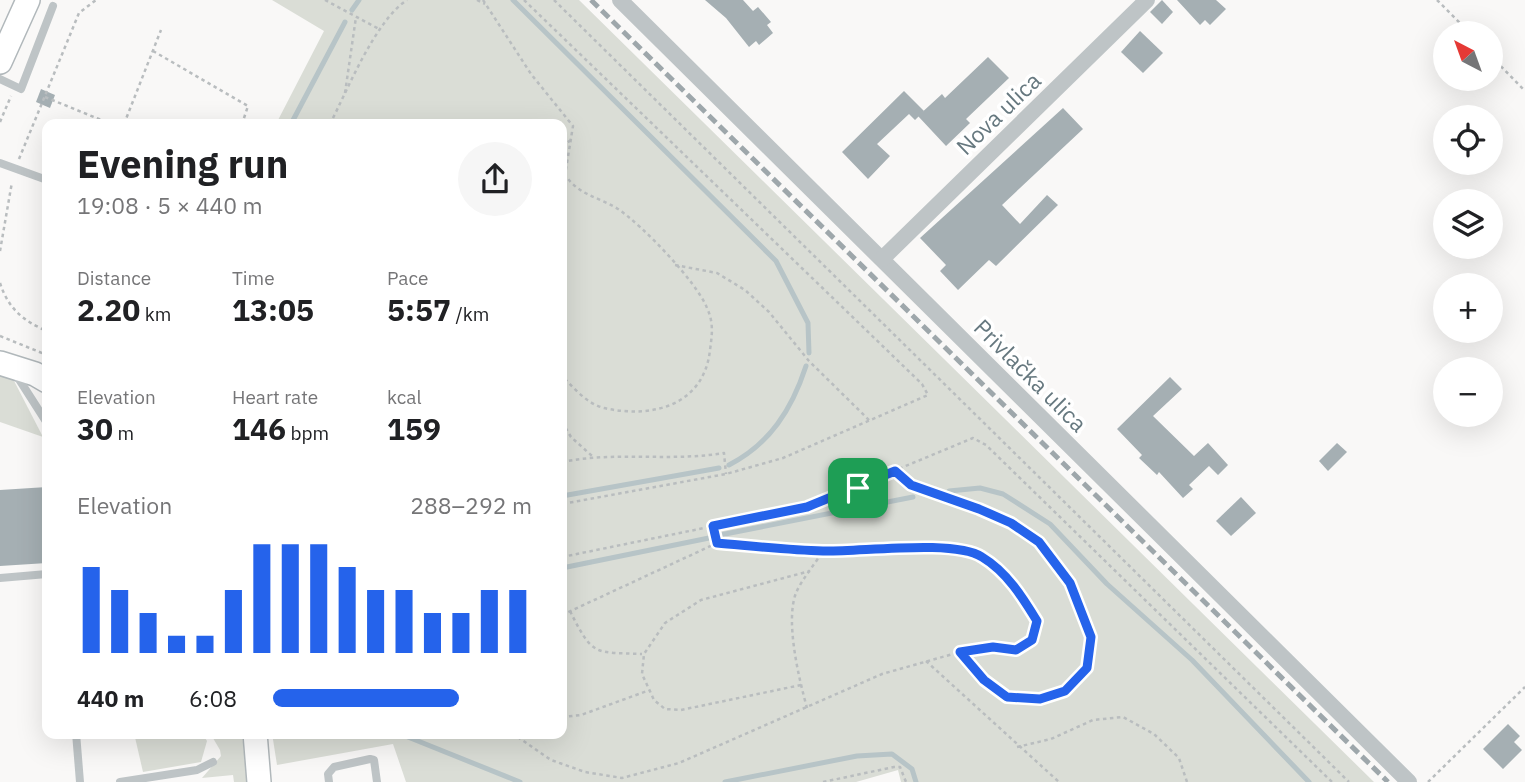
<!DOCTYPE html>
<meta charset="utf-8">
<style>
:root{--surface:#fff;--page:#f6f6f6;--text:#202124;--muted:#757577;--accent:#2563eb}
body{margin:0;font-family:"IBM Plex Sans",sans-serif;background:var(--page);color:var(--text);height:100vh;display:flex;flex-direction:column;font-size:26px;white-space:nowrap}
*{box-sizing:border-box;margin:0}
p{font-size:23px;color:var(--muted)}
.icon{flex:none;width:38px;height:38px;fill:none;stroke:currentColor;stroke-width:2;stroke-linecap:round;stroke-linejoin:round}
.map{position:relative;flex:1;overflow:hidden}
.drawer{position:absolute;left:42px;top:119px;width:525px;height:620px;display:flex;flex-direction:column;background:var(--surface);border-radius:14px;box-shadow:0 7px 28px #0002}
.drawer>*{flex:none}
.needle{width:46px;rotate:319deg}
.buttons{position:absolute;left:1433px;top:21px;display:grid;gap:14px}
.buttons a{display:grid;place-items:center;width:70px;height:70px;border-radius:50%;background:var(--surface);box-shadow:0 7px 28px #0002;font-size:35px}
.pin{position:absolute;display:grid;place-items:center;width:60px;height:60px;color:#fff;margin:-30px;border-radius:14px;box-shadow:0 4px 10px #0006}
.round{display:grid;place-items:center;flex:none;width:74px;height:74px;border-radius:37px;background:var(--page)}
.summary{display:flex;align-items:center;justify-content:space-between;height:119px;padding:0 35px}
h1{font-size:38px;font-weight:700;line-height:52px}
.figures{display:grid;grid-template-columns:repeat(3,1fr);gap:10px;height:119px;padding:7px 35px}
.figures div{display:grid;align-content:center}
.figures b{font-size:30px;font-weight:700}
.figures small{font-size:19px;font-weight:400}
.figures p{font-size:19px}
.chart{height:196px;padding:14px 35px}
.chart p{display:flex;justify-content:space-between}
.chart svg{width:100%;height:126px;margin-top:7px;stroke:var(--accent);stroke-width:6}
ul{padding:0 35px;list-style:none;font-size:23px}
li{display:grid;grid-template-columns:112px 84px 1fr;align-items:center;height:52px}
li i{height:18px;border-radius:9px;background:var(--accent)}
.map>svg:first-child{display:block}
.green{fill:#daddd6}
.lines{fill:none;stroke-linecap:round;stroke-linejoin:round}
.stream{stroke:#b7c4c7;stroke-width:5}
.building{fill:#a5afb3}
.secondary-casing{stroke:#b1b8bb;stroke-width:26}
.path{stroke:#b9bdbf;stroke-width:2.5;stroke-dasharray:3.5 3.5;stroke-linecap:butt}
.lane{stroke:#bec4c6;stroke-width:8}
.street{stroke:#bec4c6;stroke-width:16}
.secondary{stroke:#fff;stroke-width:23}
.rail{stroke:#9ea7ab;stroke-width:5;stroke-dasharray:10 5;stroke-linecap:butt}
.route-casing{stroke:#fff;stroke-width:14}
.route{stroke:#2563eb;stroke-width:9}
.labels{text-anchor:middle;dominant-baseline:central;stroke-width:7;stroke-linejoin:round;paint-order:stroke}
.street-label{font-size:23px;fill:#66787f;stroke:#fff}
</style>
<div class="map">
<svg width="1525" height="782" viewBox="0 0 1525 782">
<rect width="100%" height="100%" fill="#f9f8f7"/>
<g class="green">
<polygon points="272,0 579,0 1374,782 901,782 898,770 856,782 406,782 393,744 277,765 272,733 562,733 562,124 276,124 324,31"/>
<polygon points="0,371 11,375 43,437 0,422"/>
<polygon points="134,733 202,733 207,741 201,762 143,772"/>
<polygon points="210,733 242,733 247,782 234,782 233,775 202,778 221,756 220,750"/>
</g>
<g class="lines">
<g class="stream">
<polyline points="513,0 776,261 808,323 809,353"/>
<polyline points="352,10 359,0"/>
<polyline points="291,124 345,22"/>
<path d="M 729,465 C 770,444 792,409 806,366"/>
<polyline points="949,491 980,488 1003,494 1050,524 1107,584 1192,660 1309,782"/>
<polyline points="562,496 719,468"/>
<polyline points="720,535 913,497"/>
<polyline points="562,568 709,538"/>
<polyline points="398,733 520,782"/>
<polyline points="725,782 857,756 892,754 912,769 916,782"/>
</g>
</g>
<g class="building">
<polygon points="705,0 743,0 753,11 758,7 771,22 767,25 773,33 759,45 756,41 749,47 726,18"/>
<polygon points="1162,0 1173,12 1162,24 1150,12"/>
<polygon points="1177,0 1216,0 1226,9 1210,25 1205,20 1200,25"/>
<polygon points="1140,31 1163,53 1143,73 1121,52"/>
<polygon points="988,57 1009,78 966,119 970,123 946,146 918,116 942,94 945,98"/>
<polygon points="41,89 55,95 50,108 36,102"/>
<polygon points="904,91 924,111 915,120 909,114 877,144 890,156 868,179 842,152"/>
<polygon points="1063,108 1083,129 1002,205 1020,224 1047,195 1058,205 996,266 989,260 958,290 940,271 946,265 920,238"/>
<polygon points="1170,377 1182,389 1153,416 1194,456 1208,443 1228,465 1218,475 1209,466 1189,485 1193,489 1183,498 1159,472 1157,475 1139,458 1142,455 1117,429"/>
<polygon points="1337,443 1347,452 1328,471 1319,461"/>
<polygon points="47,487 47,563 0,566 0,490"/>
<polygon points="1241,497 1256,513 1231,536 1216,521"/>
<polygon points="1508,724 1520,736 1514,742 1522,750 1503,769 1483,749"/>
</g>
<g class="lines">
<defs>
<g id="secondary">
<polyline points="0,62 28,0"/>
<polyline points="0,363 35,374 47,381"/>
<polyline points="255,733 259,782"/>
</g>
</defs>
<use href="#secondary" class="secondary-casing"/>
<g class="path">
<polyline points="325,0 379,29"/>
<polyline points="477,0 485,4"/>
<path d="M 483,0 L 531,74 L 573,126 L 565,175 C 580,196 597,196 618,209 C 642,225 697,282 707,308 C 714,323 712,335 710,350 C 704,405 653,419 604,408 C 587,404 574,388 562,376"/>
<polyline points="524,0 922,384 928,395 783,458 726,474 562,504"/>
<polyline points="554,0 1349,782"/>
<polyline points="1437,0 1470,33"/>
<polyline points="153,51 248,106 242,124"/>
<polyline points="1491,56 1525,91"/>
<polyline points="345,93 356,17"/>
<polyline points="45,97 111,124"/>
<polyline points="0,122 11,96"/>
<polyline points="124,124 161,30"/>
<path d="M 330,124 C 348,89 375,21 407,0"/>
<polyline points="562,146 571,140"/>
<polyline points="19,159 79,13 96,0"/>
<polyline points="0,251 12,182"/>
<polyline points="675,265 717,273 745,290 769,312 809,361 871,422"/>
<path d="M 0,283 C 8,308 23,321 47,331"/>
<polyline points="0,336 47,355"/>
<polyline points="562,422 571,437 592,456"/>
<path d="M 562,462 C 616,451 670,462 724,453 L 726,474"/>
<polyline points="896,472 911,485 979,509 1011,523 1039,542 1070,583 1091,637 1087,668 1065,691 1040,699 1007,697 984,680 960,653"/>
<polyline points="562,557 807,507 973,438 986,445 1332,782"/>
<path d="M 570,611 C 593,657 594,652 642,654"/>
<polyline points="562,615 717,543 713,526"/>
<polyline points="926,661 1059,782"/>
<polyline points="801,685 681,710 665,709 654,700 642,674 644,654 665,623 701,600 810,571"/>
<path d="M 807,708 C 799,679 785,621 796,593 C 802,579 815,564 823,551"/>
<polyline points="562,717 581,715 647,691"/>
<path d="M 512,733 L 551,760 L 585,772 L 622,778 L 679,763 L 882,674 L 960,652 L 993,647 L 1016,650 L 1032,640 L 1037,621 C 1023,598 1007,572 982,557 C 954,539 861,552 823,551 C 788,550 752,546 717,543"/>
<polyline points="1017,747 1051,739 1093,720 1123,717 1154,734 1179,758 1187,782"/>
<polyline points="823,782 894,767 900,767 906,782"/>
<polyline points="1428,782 1525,687"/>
</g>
<g class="lane">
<polyline points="0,79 21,89 53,6"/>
<polyline points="0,163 47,180"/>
<polyline points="15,373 47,423"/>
<polyline points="0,578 47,574"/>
<polyline points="76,733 80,782"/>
<polyline points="120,782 197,770 213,762"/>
<polyline points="329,782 328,774 334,767 370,759 374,760 377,782"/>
</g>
<g class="street">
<polyline points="620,0 1409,782"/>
<polyline points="882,259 1147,0"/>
</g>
<use href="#secondary" class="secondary"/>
<polyline class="rail" points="591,0 1388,782"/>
</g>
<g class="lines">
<defs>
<path id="route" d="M 895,471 L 911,485 L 979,509 L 1011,523 L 1039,542 L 1070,583 L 1091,637 L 1087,668 L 1065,691 L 1040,699 L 1007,697 L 984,680 L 960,652 L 993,647 L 1016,650 L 1032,640 L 1037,621 C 1023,598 1007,572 982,557 C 954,539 861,552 823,551 C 788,550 752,546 717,543 L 713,526 L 807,507 Z"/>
</defs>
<use href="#route" class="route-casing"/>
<use href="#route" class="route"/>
</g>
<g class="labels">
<g class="street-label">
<text transform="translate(998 113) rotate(-44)">Nova ulica</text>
<text transform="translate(1031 375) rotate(45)">Privlačka ulica</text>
</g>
</g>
</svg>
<div class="buttons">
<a><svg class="needle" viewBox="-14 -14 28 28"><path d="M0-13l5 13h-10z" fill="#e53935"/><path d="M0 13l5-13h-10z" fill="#757577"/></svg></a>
<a><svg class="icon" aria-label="locate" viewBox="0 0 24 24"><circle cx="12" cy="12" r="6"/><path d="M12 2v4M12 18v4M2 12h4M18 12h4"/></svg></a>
<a><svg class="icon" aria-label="layers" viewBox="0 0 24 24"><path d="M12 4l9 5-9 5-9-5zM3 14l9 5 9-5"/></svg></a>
<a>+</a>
<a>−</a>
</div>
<div class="pin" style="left:858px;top:488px;background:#1e9e55"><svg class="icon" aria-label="arrive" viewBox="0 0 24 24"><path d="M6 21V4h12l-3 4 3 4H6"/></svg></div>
<section class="drawer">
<div class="summary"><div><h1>Evening run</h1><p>19:08 · 5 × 440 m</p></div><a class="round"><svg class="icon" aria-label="share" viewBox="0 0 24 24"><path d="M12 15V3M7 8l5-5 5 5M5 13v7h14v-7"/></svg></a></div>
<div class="figures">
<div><p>Distance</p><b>2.20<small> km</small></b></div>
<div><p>Time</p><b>13:05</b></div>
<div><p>Pace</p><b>5:57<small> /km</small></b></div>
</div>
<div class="figures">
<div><p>Elevation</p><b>30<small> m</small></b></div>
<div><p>Heart rate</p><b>146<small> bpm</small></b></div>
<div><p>kcal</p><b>159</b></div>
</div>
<div class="chart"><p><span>Elevation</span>288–292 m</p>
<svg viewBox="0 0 160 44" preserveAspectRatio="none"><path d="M5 44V14M15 44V22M25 44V30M35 44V38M45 44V38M55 44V22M65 44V6M75 44V6M85 44V6M95 44V14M105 44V22M115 44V22M125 44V30M135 44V30M145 44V22M155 44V22"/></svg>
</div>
<ul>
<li><b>440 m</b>6:08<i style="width:72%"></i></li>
</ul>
</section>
</div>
